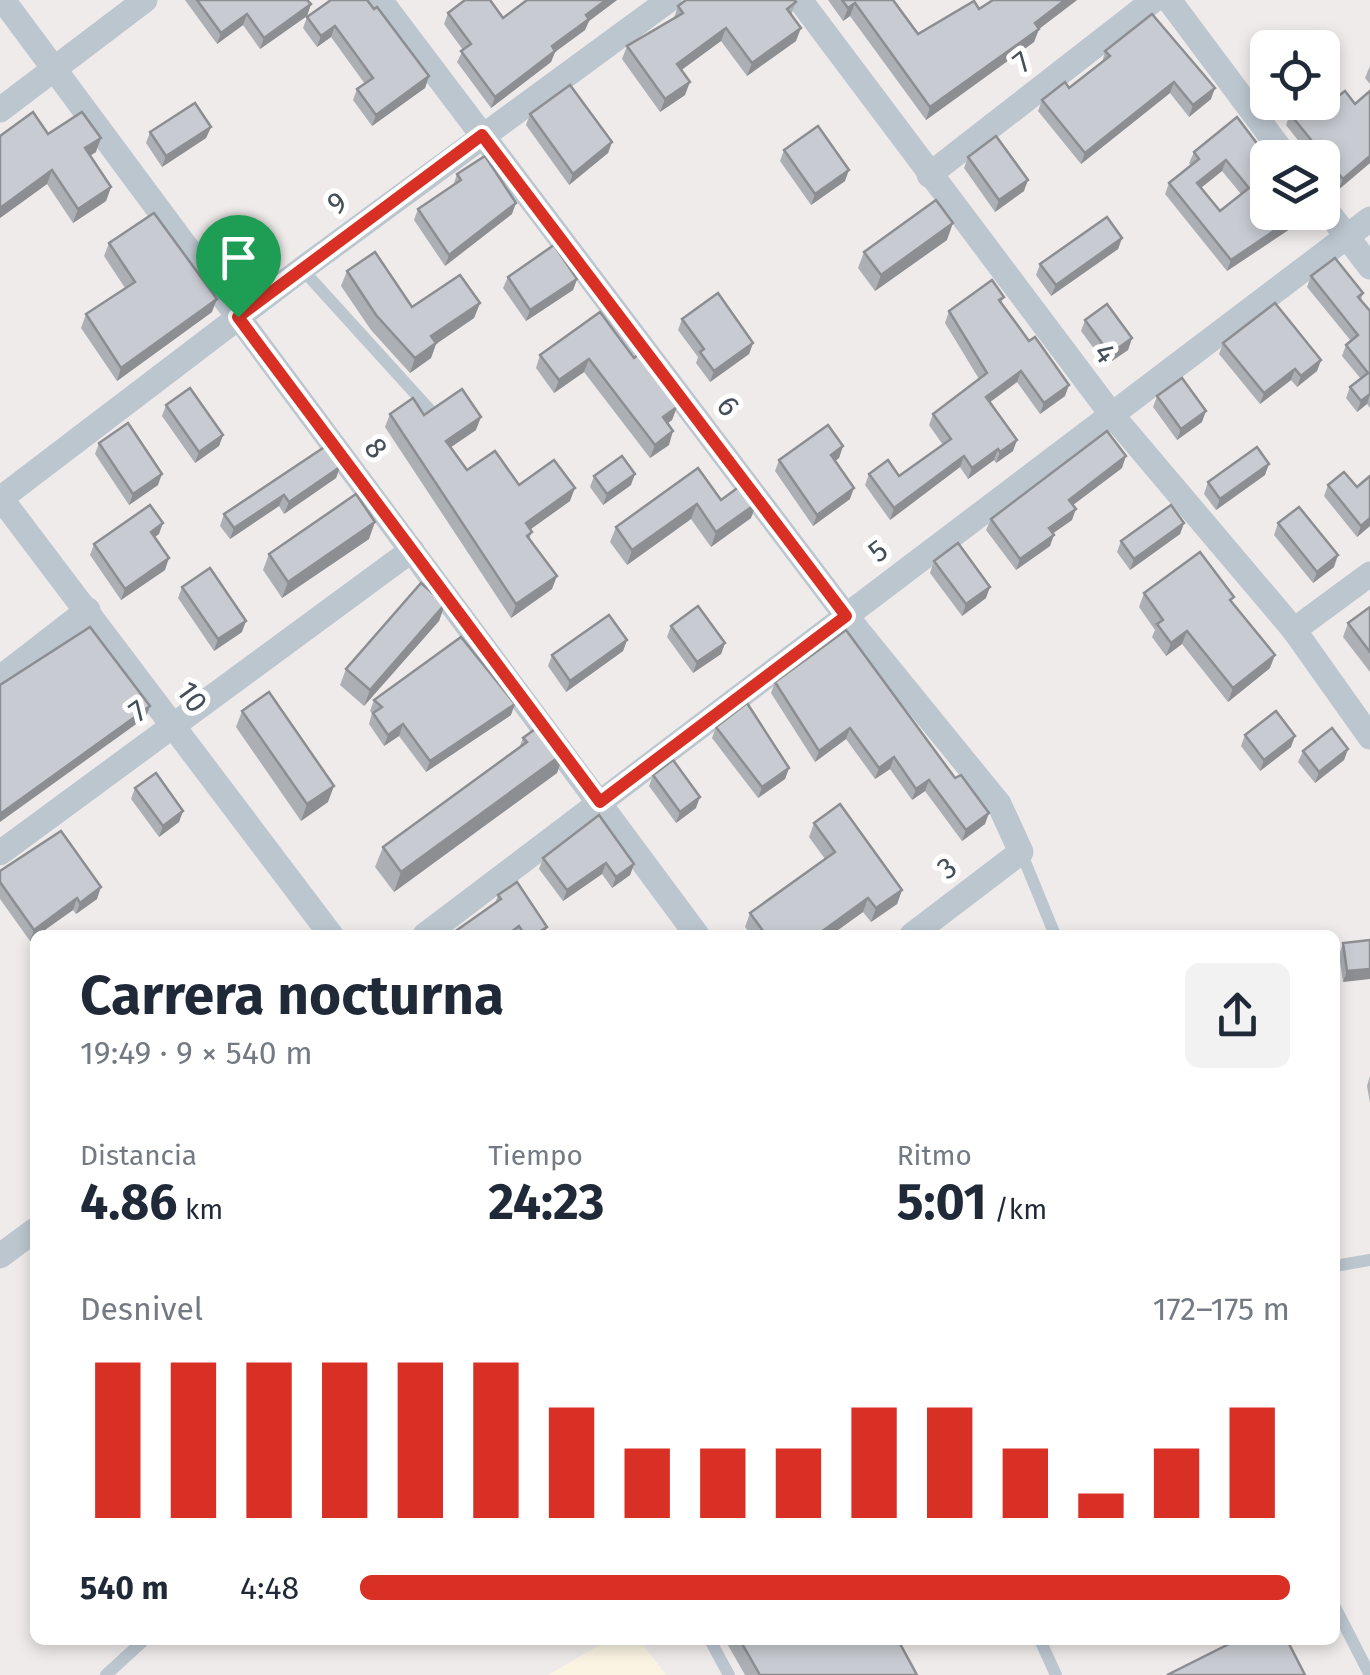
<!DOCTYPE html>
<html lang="es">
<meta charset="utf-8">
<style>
:root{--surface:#fff;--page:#f2f2f3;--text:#1f2937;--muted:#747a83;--accent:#d93025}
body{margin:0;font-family:"Fira Sans",sans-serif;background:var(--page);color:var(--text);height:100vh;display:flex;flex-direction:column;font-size:38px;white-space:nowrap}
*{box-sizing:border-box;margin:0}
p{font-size:32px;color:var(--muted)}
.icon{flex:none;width:55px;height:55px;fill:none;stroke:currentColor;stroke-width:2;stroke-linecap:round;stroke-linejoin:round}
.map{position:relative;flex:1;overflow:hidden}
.side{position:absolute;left:30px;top:930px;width:1310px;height:715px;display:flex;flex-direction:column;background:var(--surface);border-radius:15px;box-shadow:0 5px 15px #0003}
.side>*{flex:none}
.buttons{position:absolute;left:1250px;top:30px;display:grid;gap:20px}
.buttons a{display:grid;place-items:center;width:90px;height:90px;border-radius:15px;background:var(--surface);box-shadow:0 5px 15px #0003;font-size:50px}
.pin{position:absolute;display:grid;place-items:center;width:85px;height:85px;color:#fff;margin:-102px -42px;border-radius:50% 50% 50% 0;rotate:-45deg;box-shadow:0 0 10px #0007}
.pin .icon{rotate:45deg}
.round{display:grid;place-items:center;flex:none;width:105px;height:105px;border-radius:15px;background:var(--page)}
.summary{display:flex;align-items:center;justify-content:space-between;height:170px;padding:0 50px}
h1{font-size:55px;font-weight:700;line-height:75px}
.stats{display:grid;grid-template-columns:repeat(3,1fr);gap:15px;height:170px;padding:10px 50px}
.stats div{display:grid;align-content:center}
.stats b{font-size:50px;font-weight:700}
.stats small{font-size:28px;font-weight:400}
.stats p{font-size:28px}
.chart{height:280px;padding:20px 50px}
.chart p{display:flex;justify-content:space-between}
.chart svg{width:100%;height:180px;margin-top:10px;stroke:var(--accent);stroke-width:6}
ul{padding:0 50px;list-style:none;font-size:32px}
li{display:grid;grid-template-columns:160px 120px 1fr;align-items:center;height:75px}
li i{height:25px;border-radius:12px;background:var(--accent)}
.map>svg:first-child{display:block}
.commercial{fill:#fbf4e3}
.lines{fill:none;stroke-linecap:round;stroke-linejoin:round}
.service{stroke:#bcc6cf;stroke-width:12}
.minor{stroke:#bcc6cf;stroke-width:25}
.wall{fill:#acafb4;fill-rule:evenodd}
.shaded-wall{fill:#8c8e92}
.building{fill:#c8cbd1;stroke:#8c8e92;stroke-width:2.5;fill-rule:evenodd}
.route-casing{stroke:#fff;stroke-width:20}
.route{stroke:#d93025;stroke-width:12}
.labels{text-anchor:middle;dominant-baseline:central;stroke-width:10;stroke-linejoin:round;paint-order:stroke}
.street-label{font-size:30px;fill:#444f59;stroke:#fff}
</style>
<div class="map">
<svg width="1370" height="1675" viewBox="0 0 1370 1675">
<rect width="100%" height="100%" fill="#efebeb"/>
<polygon class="commercial" points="608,1640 640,1640 666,1675 548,1675"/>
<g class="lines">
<g class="service">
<polyline points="302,269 430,410"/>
<polyline points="1021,852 1055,935"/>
<polyline points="1335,1266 1370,1260"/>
<polyline points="1335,1607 1370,1675"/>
<polyline points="710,1640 729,1675"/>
<polyline points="1040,1640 1056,1675"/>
<polyline points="106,1675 144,1640"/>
</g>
<g class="minor">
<polyline points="3,0 697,935"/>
<polyline points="380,0 846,616 999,804 1021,852 912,935"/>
<polyline points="800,0 1112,415 1294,630 1370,737"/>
<polyline points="1169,0 1287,158"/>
<polyline points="0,110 145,0"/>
<polyline points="929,175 1154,0"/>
<polyline points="1322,204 1370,267"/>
<polyline points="0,497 331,935"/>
<polyline points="0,499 302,269 669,0"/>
<polyline points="1294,630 1370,574"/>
<polyline points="0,678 88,610"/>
<polyline points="0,853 412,550"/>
<polyline points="425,935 1370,219"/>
<polyline points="0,1256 35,1230"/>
</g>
</g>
<g class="wall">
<polygon points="185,0 307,0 311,4 307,16 260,49 243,25 217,44"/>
<polygon points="331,0 429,76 425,88 372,126 353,100 357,89 365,84 331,37 317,47 303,28 307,17"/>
<polygon points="525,0 617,0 589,21 585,30 555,52 551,62 491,108 457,62 463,50 444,24 448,13 503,18 525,1"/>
<polygon points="828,0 893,0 918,34 979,9 1077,0 1039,29 1034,42 926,120 850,16 843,21"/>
<polygon points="796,2 791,15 796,41 747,76 721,41 681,70 685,95 660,112 622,59 627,46 674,18 678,6"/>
<polygon points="1105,51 1211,99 1189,117 1170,93 1081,164 1038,111 1042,100 1069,88 1102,63"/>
<polygon points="1268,53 1268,92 1252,73 1256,62"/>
<polygon points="1370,66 1370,84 1365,78"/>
<polygon points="1370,91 1370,163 1338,190 1322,170 1322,158 1312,158 1286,125 1290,114 1355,104"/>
<polygon points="530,114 612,142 608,153 569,185 526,125"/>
<polygon points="211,127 206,138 162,167 146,143 150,132"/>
<polygon points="48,134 96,152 90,156 111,187 106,201 73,223 47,184 0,218 0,136"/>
<polygon points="784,150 845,181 811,205 780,161"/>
<path d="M 1194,152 L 1268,158 L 1268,212 L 1299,223 L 1227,271 L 1165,194 L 1169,183 L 1191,165 L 1189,163 ZM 1222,171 L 1241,194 L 1220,211 L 1201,188 Z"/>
<polygon points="968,157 1024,191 995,212 964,168"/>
<polygon points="457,174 512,214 445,266 414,220 418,209 453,186"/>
<polygon points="1122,238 1118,249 1051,296 1036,275 1040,264"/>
<polygon points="947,240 875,291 858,268 864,252"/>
<polygon points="109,243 212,312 117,381 81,328 86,314 125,288 104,256"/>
<polygon points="347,271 412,307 480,303 474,318 436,344 431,358 410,373 371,330 341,286"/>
<polygon points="1311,276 1363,293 1361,300 1370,311 1370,408 1367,404 1357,412 1346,398 1350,387 1361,379 1342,356 1346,345 1351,341 1307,287"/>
<polygon points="508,277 577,279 573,290 526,321 503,288"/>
<polygon points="1004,297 1001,303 1065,396 1040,414 1017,382 990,402 1013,451 996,463 994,460 968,479 960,467 890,520 865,485 869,474 899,476 943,445 929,425 933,414 979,379 945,323 949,311"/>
<polygon points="682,319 753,343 749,354 710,382 696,363 698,357 678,330"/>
<polygon points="1085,320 1132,338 1128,350 1106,365 1081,331"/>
<polygon points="1223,343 1321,360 1317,371 1297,387 1291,380 1260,404 1219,354"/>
<polygon points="540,355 634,358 677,407 672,420 668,423 669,445 650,458 584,372 554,393 536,368"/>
<polygon points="1157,396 1202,422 1177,440 1153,407"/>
<polygon points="166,405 223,435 219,446 195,463 162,416"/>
<polygon points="390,414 424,415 476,430 451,447 467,470 570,501 531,529 530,539 552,589 511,618 385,427"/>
<polygon points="99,443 158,485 129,505 95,454"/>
<polygon points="843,446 839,458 835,461 850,499 813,526 775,471 779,460"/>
<polygon points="340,467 336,478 284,514 279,506 230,539 220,526 224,514"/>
<polygon points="698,468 721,500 751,518 711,547 691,519 627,565 610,542 616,527"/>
<polygon points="1122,468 1073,505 1072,520 1053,533 1050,546 1016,570 986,530 991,519"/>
<polygon points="1265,475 1216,510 1204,494 1208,482"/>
<polygon points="594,476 631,485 603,505 590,487"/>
<polygon points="1370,476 1370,526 1357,537 1324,496 1328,485 1357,487"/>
<polygon points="1184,523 1180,534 1130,570 1117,552 1121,541"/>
<polygon points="1278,523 1334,567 1313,583 1274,535"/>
<polygon points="159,534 154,537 165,570 121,600 90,555 94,544"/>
<polygon points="369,539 282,598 263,570 269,554"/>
<polygon points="934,561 986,598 962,616 930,573"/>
<polygon points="182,587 242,632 214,651 178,598"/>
<polygon points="1144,593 1232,602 1270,668 1228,702 1182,644 1166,656 1152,637 1155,630 1139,607"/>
<polygon points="445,604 439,621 364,706 340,685 346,669"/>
<polygon points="1370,607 1370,672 1343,637 1348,623"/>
<polygon points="671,626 725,643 721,654 693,673 667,637"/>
<polygon points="846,630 985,824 962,841 925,791 912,800 890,769 875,779 846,739 815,762 771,693 775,682"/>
<polygon points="627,640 623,651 566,692 548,666 552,655"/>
<polygon points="374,700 511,715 426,772 399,736 384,746 369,724 372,713 370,711"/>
<polygon points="242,711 328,802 301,821 236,727"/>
<polygon points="716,727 789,768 785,779 758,798 712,738"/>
<polygon points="1245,735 1291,747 1260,771 1241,746"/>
<polygon points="523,738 564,753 557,773 394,892 375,867 383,847 519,748"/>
<polygon points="1348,749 1344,760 1315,783 1298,762 1303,751"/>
<polygon points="653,775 696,808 676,823 649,786"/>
<polygon points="135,788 183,811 179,822 159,837 131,799"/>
<polygon points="814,823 902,890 897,904 871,922 863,912 831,935 751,935 745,927 750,913 825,859 809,837"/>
<polygon points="543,858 634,864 630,875 612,888 602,874 563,901 539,869"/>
<polygon points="0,871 97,899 76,914 73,910 35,935 35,938 30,941 0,899"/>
<polygon points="498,895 547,927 544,935 450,935 495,903"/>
<polygon points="1370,940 1343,982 1339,955 1343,943"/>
<polygon points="1370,1076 1370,1103 1367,1086"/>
<polygon points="725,1640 898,1640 917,1675 745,1675"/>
</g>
<g class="shaded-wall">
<polygon points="606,0 617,0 589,21 585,30 555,52 551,62 491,108 495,97 586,15"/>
<polygon points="1065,0 1077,0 1031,35 1039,29 1034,42 926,120 930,107"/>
<polygon points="855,3 850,16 843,21 848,8"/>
<polygon points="311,4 307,16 260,49 264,38"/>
<polygon points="247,14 243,25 217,44 221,33"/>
<polygon points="335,26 331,37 317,47 321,36"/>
<polygon points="726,28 721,41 672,77 677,64"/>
<polygon points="801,28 796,41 747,76 752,63"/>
<polygon points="429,76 425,88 372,126 376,115"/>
<polygon points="690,82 685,95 660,112 665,99"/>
<polygon points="1174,82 1170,93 1081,164 1085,153"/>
<polygon points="1215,88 1211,99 1189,117 1193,105"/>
<polygon points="211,127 206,138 162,167 166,156"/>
<polygon points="101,138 96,152 80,162 85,148"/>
<polygon points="612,142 608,153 569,185 573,174"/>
<polygon points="1370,156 1370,163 1338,190 1343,179"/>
<polygon points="1226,160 1222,171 1193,194 1197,183"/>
<polygon points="52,170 47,184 0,218 0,208"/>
<polygon points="849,170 845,181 811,205 815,194"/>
<polygon points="1028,180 1024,191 995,212 999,200"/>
<polygon points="111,187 106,201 73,223 78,209"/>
<polygon points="516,203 512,214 445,266 449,255"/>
<polygon points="1303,212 1299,223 1227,271 1231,260"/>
<polygon points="953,223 947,240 875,291 881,275"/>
<polygon points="1122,238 1118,249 1051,296 1056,285"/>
<polygon points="577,279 573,290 526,321 530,310"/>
<polygon points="217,299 212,312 117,381 121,368"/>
<polygon points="480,303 474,318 436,344 431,358 410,373 415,358 431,336"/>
<polygon points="1132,338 1128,350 1106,365 1110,354"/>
<polygon points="753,343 749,354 710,382 714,371"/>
<polygon points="589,359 584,372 554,393 559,380"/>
<polygon points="1321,360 1317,371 1297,387 1301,376"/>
<polygon points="1295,369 1291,380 1260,404 1264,393"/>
<polygon points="1021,371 1017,382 982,408 986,397"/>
<polygon points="1069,385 1065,396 1040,414 1044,403"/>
<polygon points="1370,394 1367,404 1357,412 1361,401"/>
<polygon points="677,407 672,420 658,430 663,417"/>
<polygon points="1206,411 1202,422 1177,440 1181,429"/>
<polygon points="481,417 476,430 441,454 446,441"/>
<polygon points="673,431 669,445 650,458 655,445"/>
<polygon points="223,435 219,446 195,463 199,452"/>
<polygon points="1017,440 1013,451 996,463 1000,452"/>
<polygon points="843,446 839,458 827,467 831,455"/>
<polygon points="998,449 994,460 968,479 972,468"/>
<polygon points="964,456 960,467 890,520 894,508"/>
<polygon points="1126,456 1122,468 1065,511 1069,500"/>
<polygon points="1269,464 1265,475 1216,510 1220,499"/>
<polygon points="340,467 336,478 284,514 289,502"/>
<polygon points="162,474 158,485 129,505 133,494"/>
<polygon points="635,474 631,485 603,505 607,494"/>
<polygon points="575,488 570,501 521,536 526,523"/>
<polygon points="854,488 850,499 813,526 817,515"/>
<polygon points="284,495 279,506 230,539 234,528"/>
<polygon points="757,503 751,518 711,547 716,532"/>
<polygon points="697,504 691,519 627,565 632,550"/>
<polygon points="1076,509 1072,520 1045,539 1049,528"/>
<polygon points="1370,518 1370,526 1357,537 1361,526"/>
<polygon points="375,522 369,539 282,598 288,582"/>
<polygon points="163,523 159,534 146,543 151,532"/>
<polygon points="1184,523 1180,534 1130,570 1134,559"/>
<polygon points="1054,535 1050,546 1016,570 1020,559"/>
<polygon points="1338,555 1334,567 1313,583 1317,572"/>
<polygon points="169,558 165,570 121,600 125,589"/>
<polygon points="557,576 552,589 511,618 516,604"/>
<polygon points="990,587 986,598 962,616 966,604"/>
<polygon points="445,604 439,621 364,706 370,690"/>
<polygon points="246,621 242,632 214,651 218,639"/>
<polygon points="1187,631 1182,644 1166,656 1171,643"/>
<polygon points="627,640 623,651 566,692 570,681"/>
<polygon points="725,643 721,654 693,673 697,662"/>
<polygon points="1275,655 1270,668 1228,702 1233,688"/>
<polygon points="515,704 511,715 426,772 430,761"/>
<polygon points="150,706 146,717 0,822 0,814"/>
<polygon points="403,724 399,736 384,746 388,735"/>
<polygon points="850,728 846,739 815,762 819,751"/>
<polygon points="1295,736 1291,747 1260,771 1264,760"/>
<polygon points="1348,749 1344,760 1315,783 1319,772"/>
<polygon points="564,753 557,773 394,892 401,872"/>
<polygon points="894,757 890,769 875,779 879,768"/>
<polygon points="789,768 785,779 758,798 762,787"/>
<polygon points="929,780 925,791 912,800 916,789"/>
<polygon points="334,786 328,802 301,821 307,804"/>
<polygon points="700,797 696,808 676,823 680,812"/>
<polygon points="183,811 179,822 159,837 163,826"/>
<polygon points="989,813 985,824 962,841 966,830"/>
<polygon points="606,863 602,874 563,901 567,890"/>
<polygon points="634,864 630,875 612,888 616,877"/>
<polygon points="101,887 97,899 76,914 80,903"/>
<polygon points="902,890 897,904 871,922 876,908"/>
<polygon points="77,898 73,910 38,935 35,935 35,938 30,941 34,930"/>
<polygon points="868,898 863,912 831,935 817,935"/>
<polygon points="1370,969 1370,979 1343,982 1347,971"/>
</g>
<g class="building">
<polygon points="197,0 307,0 311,4 264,38 247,14 221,33"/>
<polygon points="331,0 367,0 374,9 377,7 429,76 376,115 357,89 373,78 335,26 321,36 307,17"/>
<polygon points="465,0 490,0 503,18 527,0 606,0 586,15 589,19 552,46 555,51 495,97 461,51 471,44 448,13"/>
<polygon points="686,0 794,0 796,2 787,9 801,28 752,63 726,28 677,64 690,82 665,99 627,46 683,13 678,6"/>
<polygon points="842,0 893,0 918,34 974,1 979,9 993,0 1065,0 1035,23 1039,29 930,107 855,3 848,8"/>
<polygon points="1152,14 1215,88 1193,105 1174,82 1085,153 1042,100 1065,82 1069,88 1110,56 1105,51"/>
<polygon points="1293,32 1306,48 1274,48"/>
<polygon points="1268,53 1268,76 1256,62"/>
<polygon points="570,85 612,142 573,174 530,114"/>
<polygon points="1345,91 1355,104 1370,91 1370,156 1343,179 1290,114 1304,102 1314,102 1320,110"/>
<polygon points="195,103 211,127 166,156 150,132"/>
<polygon points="33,112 48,134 82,112 101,138 85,148 111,187 78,209 52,170 0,208 0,136"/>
<path d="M 1237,117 L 1268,158 L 1268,212 L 1302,212 L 1231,260 L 1169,183 L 1199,159 L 1194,152 ZM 1226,160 L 1249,188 L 1220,211 L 1197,183 Z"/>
<polygon points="818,126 849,170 815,194 784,150"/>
<polygon points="996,136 1028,180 999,200 968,157"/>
<polygon points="485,156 516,203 449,255 418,209 461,180 457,174"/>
<polygon points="936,200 953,223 881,275 864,252"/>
<polygon points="154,213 217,299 121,368 86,314 135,282 109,243"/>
<polygon points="1107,217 1122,238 1056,285 1040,264"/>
<polygon points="554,245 577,279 530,310 508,277"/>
<polygon points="375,252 412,307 460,275 480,303 431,336 436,343 415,358 376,315 347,271"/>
<polygon points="1335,258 1363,293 1358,297 1370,311 1370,394 1361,401 1350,387 1368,373 1346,345 1358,335 1311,276"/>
<polygon points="992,280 1004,297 999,300 1029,341 1035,337 1069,385 1044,403 1021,371 986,397 1017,440 1000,452 998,449 972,468 964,456 894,508 869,474 888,460 899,476 951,439 933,414 987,373 949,311"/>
<polygon points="718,293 753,343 714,371 700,352 704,349 682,319"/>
<polygon points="1275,303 1321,360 1301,376 1295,369 1264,393 1223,343"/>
<polygon points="1107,304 1132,338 1110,354 1085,320"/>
<polygon points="600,312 634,358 639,354 677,407 663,417 673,431 655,445 589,359 559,380 540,355"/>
<polygon points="1182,378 1206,411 1181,429 1157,396"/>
<polygon points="190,388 223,435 199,452 166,405"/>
<polygon points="462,389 481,417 446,441 467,470 495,451 519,485 554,460 575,488 526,523 532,532 527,536 557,576 516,604 390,414 413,398 424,415"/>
<polygon points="128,423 162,474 133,494 99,443"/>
<polygon points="828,425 843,446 831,455 854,488 817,515 779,460"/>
<polygon points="1107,431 1126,456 1069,500 1076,509 1049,528 1054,535 1020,559 991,519"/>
<polygon points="326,446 340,467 289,502 284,495 234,528 224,514"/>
<polygon points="1257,447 1269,464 1220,499 1208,482"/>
<polygon points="622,456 635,474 607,494 594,476"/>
<polygon points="698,468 721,500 743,484 757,503 716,532 697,504 632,550 616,527"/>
<polygon points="1344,472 1357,487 1370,476 1370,518 1361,526 1328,485"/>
<polygon points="356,494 375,522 288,582 269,554"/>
<polygon points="150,505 163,523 151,532 169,558 125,589 94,544"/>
<polygon points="1171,505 1184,523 1134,559 1121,541"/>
<polygon points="1299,507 1338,555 1317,572 1278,523"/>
<polygon points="958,543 990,587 966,604 934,561"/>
<polygon points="1200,552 1234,597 1230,600 1275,655 1233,688 1187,631 1171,643 1157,624 1163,620 1144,593"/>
<polygon points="210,568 246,621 218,639 182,587"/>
<polygon points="421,583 445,604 370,690 346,669"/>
<polygon points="698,606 725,643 697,662 671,626"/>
<polygon points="1370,607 1370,652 1348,623"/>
<polygon points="609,615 627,640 570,681 552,655"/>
<polygon points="90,627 150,706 0,814 0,685"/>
<polygon points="846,630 955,778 961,775 989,813 966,830 929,780 916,789 894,757 879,768 850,728 819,751 775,682"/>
<polygon points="461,637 515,704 430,761 403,724 388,735 373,713 382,707 374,700"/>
<polygon points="269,692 334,786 307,804 242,711"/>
<polygon points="747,703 789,768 762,787 716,727"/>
<polygon points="1276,711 1295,736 1264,760 1245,735"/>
<polygon points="542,724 564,753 401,872 383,847 527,742 523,738"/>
<polygon points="1332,728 1348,749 1319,772 1303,751"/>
<polygon points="673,760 700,797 680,812 653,775"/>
<polygon points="156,773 183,811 163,826 135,788"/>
<polygon points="840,804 902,890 876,908 868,898 817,935 766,935 750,913 835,852 814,823"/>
<polygon points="599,815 634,864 616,877 606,863 567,890 543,858"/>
<polygon points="61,831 101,887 80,903 77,898 34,930 0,882 0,871"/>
<polygon points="517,882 547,927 534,935 525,935 519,926 507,935 450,935 501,899 498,895"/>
<polygon points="1370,940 1370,969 1347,971 1343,943"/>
<polygon points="740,1640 898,1640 917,1675 760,1675"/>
<polygon points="1237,1640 1287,1640 1305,1675 1167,1675"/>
</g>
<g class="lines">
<defs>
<polygon id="route" points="482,135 846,616 600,802 238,317"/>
</defs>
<use href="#route" class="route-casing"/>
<use href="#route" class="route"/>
</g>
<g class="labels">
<g class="street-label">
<text transform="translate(1022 62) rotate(-38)">7</text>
<text transform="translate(337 203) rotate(-37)">9</text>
<text transform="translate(1105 353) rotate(53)">4</text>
<text transform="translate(728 406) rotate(53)">6</text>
<text transform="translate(376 448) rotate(53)">8</text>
<text transform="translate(878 551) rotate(-37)">5</text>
<text transform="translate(192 697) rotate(54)">10</text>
<text transform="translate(138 711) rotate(-36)">7</text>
<text transform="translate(947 868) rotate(-38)">3</text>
</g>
</g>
</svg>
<div class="buttons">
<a><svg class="icon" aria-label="locate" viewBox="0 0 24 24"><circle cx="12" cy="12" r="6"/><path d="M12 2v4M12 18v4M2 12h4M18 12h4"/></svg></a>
<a><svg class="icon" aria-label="layers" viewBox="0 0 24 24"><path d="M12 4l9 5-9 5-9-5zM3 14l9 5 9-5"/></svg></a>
</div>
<div class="pin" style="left:238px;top:317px;background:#1e9e55"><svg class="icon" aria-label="arrive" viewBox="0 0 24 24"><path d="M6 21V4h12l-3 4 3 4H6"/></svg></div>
<section class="side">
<div class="summary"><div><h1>Carrera nocturna</h1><p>19:49 · 9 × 540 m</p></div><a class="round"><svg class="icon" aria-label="share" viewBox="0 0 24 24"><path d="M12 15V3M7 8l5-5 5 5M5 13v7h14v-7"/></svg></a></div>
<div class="stats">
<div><p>Distancia</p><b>4.86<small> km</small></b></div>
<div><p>Tiempo</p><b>24:23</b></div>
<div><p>Ritmo</p><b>5:01<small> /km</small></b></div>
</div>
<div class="chart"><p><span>Desnivel</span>172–175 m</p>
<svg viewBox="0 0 160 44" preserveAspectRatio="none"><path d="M5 44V6M15 44V6M25 44V6M35 44V6M45 44V6M55 44V6M65 44V17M75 44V27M85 44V27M95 44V27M105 44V17M115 44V17M125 44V27M135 44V38M145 44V27M155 44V17"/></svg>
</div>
<ul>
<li><b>540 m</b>4:48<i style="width:100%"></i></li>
</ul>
</section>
</div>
